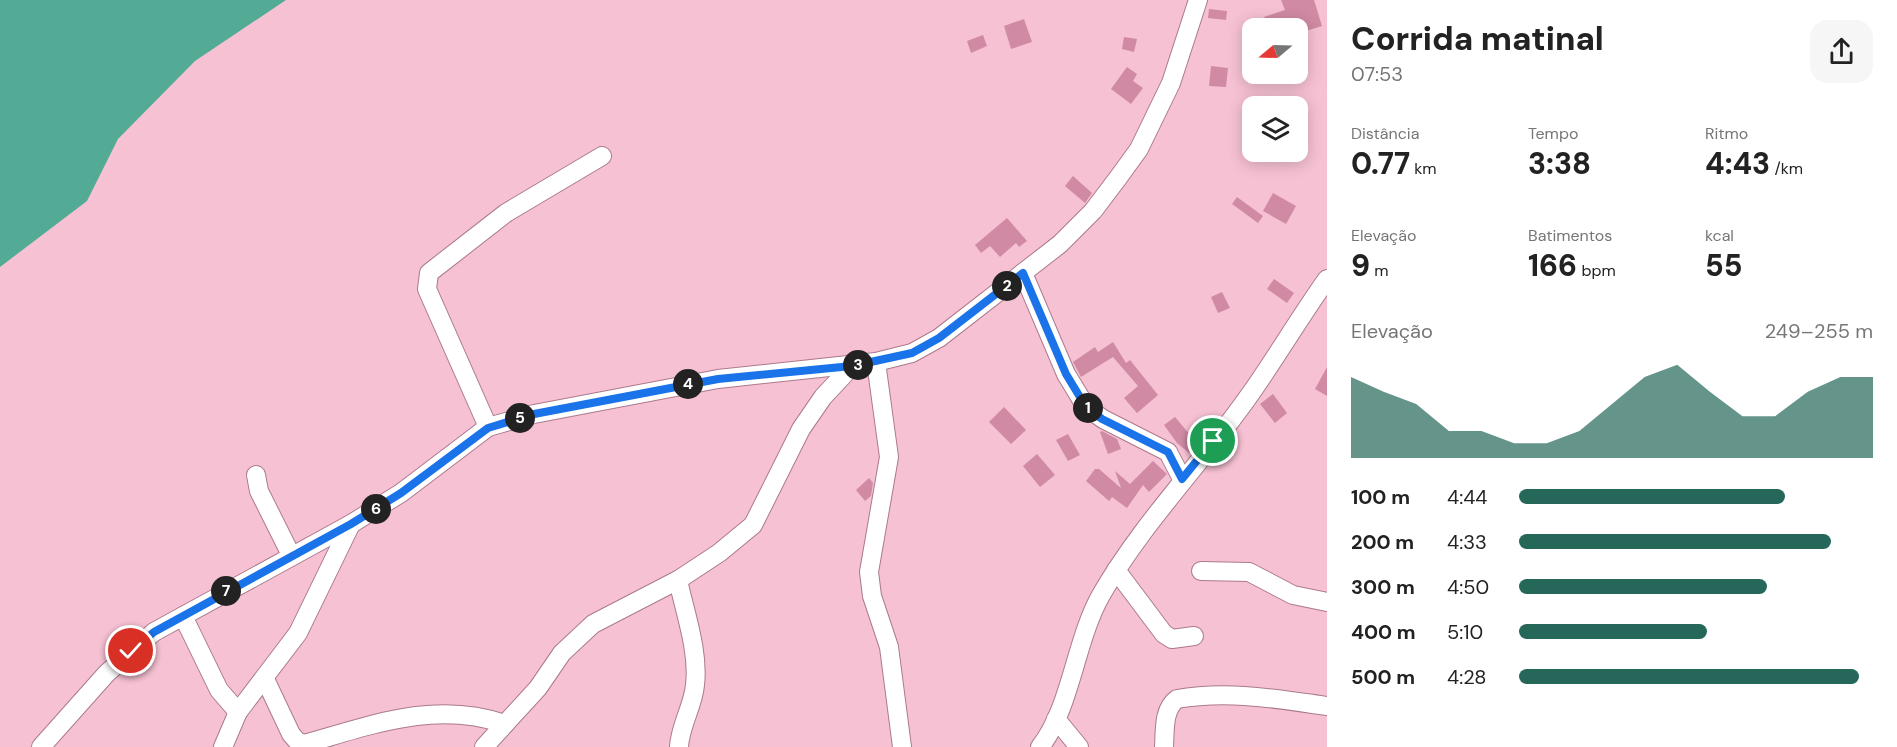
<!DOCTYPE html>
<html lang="pt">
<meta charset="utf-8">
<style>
:root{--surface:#fff;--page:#f6f6f6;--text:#222;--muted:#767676;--accent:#256859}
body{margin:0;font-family:"DM Sans",sans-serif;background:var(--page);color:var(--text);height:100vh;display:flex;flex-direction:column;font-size:22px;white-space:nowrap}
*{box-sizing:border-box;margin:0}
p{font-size:20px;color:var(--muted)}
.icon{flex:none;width:33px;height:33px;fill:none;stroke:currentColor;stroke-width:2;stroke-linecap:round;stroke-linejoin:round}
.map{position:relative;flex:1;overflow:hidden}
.details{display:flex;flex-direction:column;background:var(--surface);width:570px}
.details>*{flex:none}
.needle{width:39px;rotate:251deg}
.buttons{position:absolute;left:1242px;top:18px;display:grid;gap:12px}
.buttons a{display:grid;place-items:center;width:66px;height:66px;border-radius:12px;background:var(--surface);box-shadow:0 3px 15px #0003;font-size:30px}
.pin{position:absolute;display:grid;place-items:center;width:51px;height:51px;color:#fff;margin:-26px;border:3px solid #fff;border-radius:50%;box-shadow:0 2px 6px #0007}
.km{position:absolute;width:30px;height:30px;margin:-15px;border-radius:50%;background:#222;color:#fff;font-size:16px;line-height:30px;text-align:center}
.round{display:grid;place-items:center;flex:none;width:63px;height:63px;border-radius:18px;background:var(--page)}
.headline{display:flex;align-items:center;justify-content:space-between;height:102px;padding:0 24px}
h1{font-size:33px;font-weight:800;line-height:45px}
.metrics{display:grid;grid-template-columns:repeat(3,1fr);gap:9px;height:102px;padding:6px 24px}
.metrics div{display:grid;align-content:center}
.metrics b{font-size:30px;font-weight:800}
.metrics small{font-size:16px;font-weight:400}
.metrics p{font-size:16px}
.chart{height:168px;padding:12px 24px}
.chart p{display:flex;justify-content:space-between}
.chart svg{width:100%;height:108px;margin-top:6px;fill:var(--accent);opacity:.7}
ul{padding:0 24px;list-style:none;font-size:20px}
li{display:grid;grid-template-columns:96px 72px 1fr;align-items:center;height:45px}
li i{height:15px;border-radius:8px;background:var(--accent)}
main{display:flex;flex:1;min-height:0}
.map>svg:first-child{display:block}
.water{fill:#53ab96}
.building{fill:#d08aa4}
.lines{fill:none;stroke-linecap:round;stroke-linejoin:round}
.minor-casing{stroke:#ab7a8c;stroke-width:20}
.minor{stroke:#fff;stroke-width:18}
.route-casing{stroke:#fff;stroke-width:12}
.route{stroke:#1a73e8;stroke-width:8}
</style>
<main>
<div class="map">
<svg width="1327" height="747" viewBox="0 0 1327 747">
<rect width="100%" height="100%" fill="#f6c1d3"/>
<polygon class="water" points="0,0 286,0 195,61 118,139 87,201 0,267"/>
<g class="building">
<polygon points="1281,0 1314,0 1322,26 1303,32 1302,28 1267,28 1264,17 1285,10"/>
<polygon points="1209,9 1227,11 1226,20 1208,18"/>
<polygon points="1024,19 1032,42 1011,49 1004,26"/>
<polygon points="983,35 987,46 971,53 967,41"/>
<polygon points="1124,37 1137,39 1134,52 1122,49"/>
<polygon points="1211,66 1228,68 1226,87 1209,86"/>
<polygon points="1127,67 1137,74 1133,81 1143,88 1131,104 1111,89"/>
<polygon points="1073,176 1092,193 1085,203 1065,186"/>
<polygon points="1273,193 1296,206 1286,224 1263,211"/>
<polygon points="1237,197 1263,216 1258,223 1232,204"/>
<polygon points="1007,218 1027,241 1019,247 1016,243 1000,257 990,246 981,253 975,245"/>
<polygon points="1274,279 1294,293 1287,303 1267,289"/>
<polygon points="1222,292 1230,308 1218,313 1211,297"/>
<polygon points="1113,342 1126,363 1130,360 1158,395 1137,413 1124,398 1138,386 1113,357 1081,377 1073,362 1095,347 1098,352"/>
<polygon points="1327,367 1327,396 1315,389"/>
<polygon points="1273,394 1287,413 1275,423 1260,404"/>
<polygon points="1004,407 1026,430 1011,444 989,422"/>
<polygon points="1175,417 1197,443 1189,453 1177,443 1164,425"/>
<polygon points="1102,431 1117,439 1121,449 1108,454 1100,432"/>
<polygon points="1068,434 1080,455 1068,461 1056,440"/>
<polygon points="1037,454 1055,475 1040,487 1023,466"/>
<polygon points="1153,461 1167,474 1149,492 1143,485 1127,508 1112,497 1109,501 1086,481 1095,469 1099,469 1121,488 1115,471 1130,484"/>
<polygon points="869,478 873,483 871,496 865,501 856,490"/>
</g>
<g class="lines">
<defs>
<g id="minor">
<polyline points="1023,273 1066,374 1086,407 1103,419 1168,452 1182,479"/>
<polyline points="876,362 889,457 869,572 872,596 889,647 902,747"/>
<polyline points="488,427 427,289 429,273 506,213 602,156"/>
<polyline points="256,475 259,491 291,555"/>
<polyline points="1116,570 1164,634 1172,639 1194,636"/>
<polyline points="1201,571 1249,572 1293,595 1327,602"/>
<path d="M 678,580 C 685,613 699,651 695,685 C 693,707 680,725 679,747"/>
<polyline points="183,616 219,690 238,712"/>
<path d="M 265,679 L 291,734 L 297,741 L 304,744 C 372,725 435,700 505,724"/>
<polyline points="1056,719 1079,747"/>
<polyline points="41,747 107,673 154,632 351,524 401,493 488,427 534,414 718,379 876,362 912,353 939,338 1060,244 1093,211 1118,178 1139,149 1171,83 1198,0"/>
<polyline points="223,747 238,712 298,633 351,524"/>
<polyline points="484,747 538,688 562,653 593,624 678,580 719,553 753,525 801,429 823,397 852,366"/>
<path d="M 1040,747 C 1071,708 1075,641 1101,595 C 1143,522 1203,462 1251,393 C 1277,356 1300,317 1327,279"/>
<path d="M 1164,747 C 1165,731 1163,709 1177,699 C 1228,690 1277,699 1327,706"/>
</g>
</defs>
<use href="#minor" class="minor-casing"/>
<use href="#minor" class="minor"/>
</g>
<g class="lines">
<defs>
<polyline id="route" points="131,651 154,632 351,524 401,493 488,428 534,414 718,379 852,366 912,353 939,338 1023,273 1066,374 1086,407 1102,419 1168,452 1182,479 1213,441"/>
</defs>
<use href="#route" class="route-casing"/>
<use href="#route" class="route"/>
</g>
</svg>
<div class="buttons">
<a><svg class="needle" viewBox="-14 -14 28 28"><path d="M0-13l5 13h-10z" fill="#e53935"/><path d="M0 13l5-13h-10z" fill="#767676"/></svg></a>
<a><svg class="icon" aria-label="layers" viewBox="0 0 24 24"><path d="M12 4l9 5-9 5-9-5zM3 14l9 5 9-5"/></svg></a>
</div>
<div class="pin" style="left:1213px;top:441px;background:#1e9e55"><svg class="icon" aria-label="arrive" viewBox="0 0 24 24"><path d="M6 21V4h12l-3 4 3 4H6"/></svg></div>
<div class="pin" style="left:131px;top:651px;background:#d93025"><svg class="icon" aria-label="check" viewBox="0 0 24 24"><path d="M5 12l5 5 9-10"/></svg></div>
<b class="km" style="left:1088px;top:408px">1</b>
<b class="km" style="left:1007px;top:286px">2</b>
<b class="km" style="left:858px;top:365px">3</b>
<b class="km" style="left:688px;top:384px">4</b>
<b class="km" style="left:520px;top:418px">5</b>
<b class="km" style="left:376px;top:509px">6</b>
<b class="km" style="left:226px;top:591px">7</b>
</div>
<section class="details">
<div class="headline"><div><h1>Corrida matinal</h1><p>07:53</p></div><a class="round"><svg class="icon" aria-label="share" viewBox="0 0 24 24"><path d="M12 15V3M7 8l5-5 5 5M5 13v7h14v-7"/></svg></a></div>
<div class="metrics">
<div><p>Distância</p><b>0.77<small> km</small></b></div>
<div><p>Tempo</p><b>3:38</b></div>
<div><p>Ritmo</p><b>4:43<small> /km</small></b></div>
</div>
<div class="metrics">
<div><p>Elevação</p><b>9<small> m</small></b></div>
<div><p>Batimentos</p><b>166<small> bpm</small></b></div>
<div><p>kcal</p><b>55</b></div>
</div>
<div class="chart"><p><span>Elevação</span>249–255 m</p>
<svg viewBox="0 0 160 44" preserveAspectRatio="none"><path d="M0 44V11L10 17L20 22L30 33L40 33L50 38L60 38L70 33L80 22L90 11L100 6L110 17L120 27L130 27L140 17L150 11L160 11V44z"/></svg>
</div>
<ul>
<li><b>100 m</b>4:44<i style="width:75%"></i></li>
<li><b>200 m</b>4:33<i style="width:88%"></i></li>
<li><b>300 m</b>4:50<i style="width:70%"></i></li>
<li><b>400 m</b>5:10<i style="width:53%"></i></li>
<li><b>500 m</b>4:28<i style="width:96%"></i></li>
</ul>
</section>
</main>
